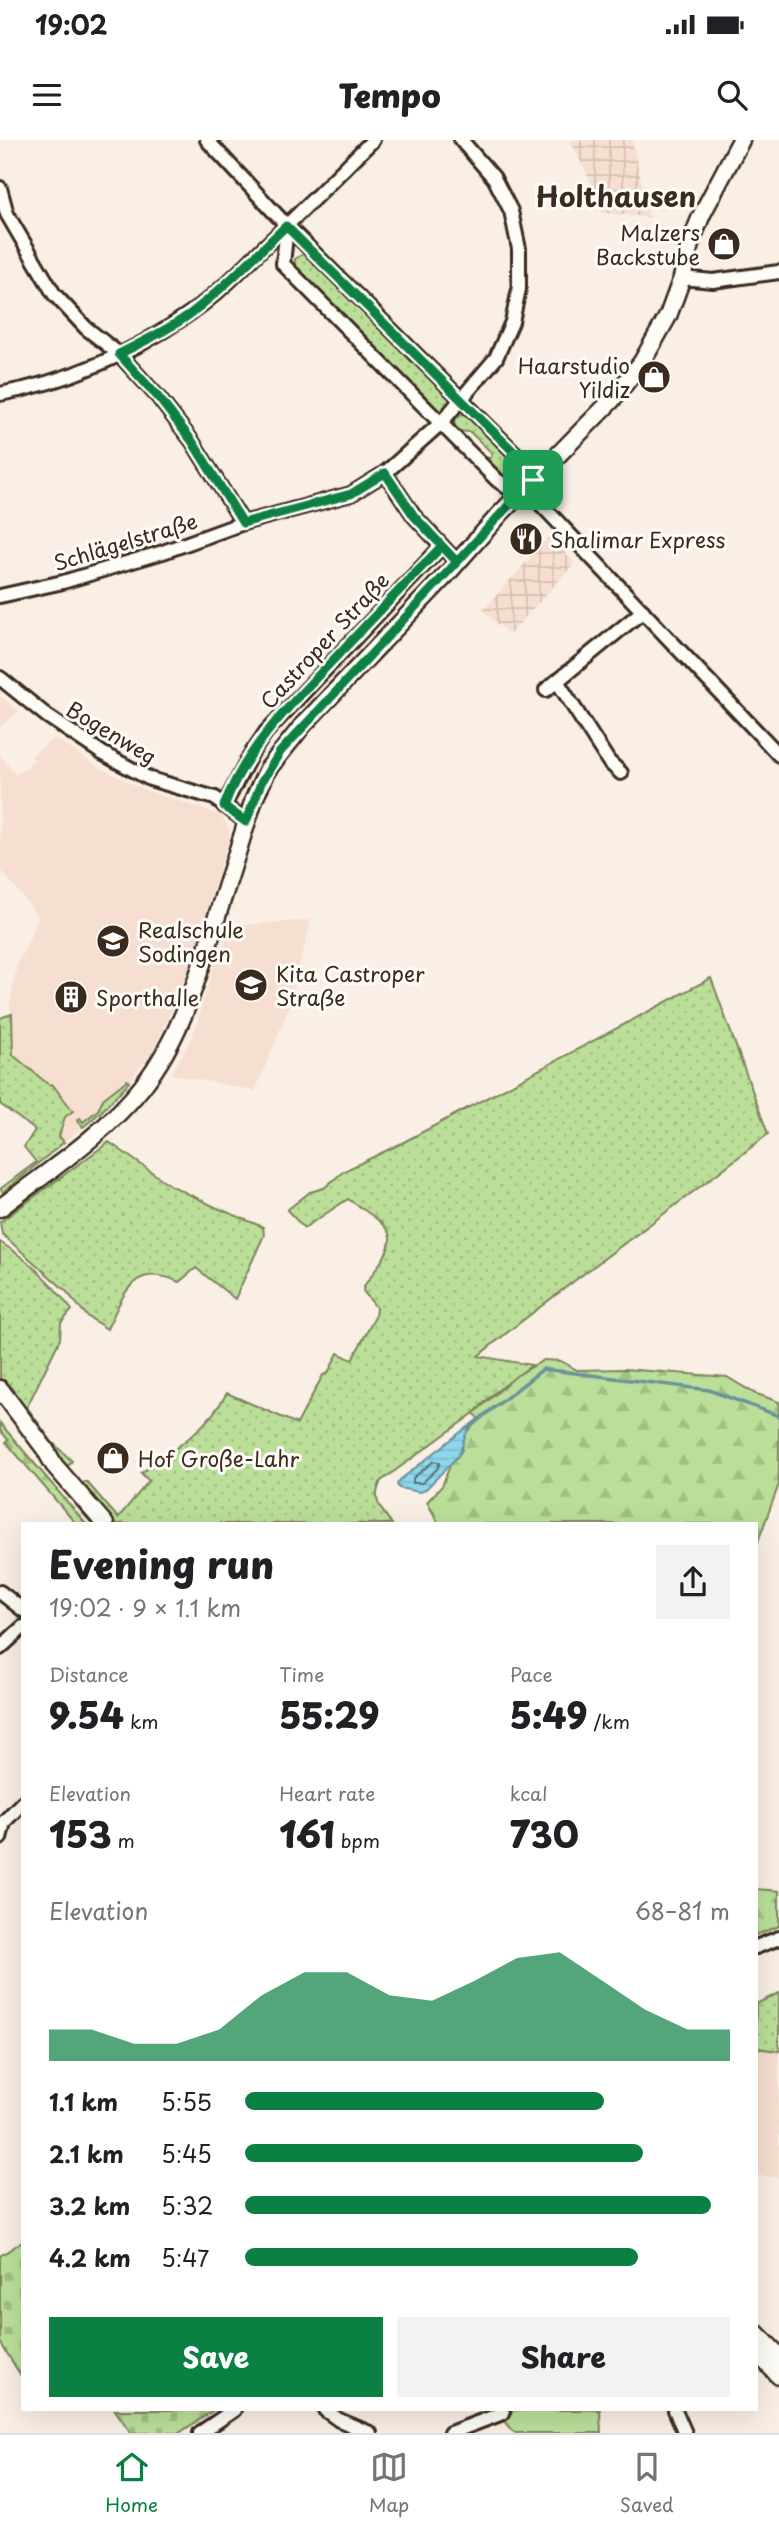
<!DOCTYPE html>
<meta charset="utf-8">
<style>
:root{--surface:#fff;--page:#f2f2f2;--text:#202124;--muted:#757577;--line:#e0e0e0;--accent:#0b8043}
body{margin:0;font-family:"Playpen Sans",sans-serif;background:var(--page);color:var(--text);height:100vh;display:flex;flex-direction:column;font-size:26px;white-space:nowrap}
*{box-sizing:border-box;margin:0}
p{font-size:23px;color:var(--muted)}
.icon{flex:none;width:38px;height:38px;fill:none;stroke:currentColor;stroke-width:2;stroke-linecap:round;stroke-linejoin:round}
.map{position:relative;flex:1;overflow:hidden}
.panel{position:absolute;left:21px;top:1382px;width:737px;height:889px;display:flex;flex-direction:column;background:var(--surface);border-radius:0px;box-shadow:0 7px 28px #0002}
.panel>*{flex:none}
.pin{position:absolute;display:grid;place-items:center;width:60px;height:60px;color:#fff;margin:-30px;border-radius:14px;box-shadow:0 4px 10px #0006}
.round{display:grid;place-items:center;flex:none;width:74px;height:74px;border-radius:0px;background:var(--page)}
.overview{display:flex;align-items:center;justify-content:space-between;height:119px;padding:0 28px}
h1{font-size:38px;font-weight:800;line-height:52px}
.stats{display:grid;grid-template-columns:repeat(3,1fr);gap:10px;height:119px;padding:7px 28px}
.stats div{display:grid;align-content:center}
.stats b{font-size:35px;font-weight:800}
.stats small{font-size:19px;font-weight:400}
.stats p{font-size:19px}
.chart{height:196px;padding:14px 28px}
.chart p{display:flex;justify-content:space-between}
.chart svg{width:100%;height:126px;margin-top:7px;fill:var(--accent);opacity:.7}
.button{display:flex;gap:14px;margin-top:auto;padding:14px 28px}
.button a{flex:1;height:80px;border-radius:0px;background:var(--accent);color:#fff;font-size:28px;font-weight:800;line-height:80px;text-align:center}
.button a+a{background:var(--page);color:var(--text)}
ul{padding:0 28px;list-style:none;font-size:23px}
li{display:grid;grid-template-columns:112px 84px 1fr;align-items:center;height:52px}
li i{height:18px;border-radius:9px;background:var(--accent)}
.status{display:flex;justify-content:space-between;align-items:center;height:49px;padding:0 35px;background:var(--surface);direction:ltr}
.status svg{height:19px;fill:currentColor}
header{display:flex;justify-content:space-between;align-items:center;height:91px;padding:0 28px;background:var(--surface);font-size:32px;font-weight:800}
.dock{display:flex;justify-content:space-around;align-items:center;height:98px;border-top:2px solid var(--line);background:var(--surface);font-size:19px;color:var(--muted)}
.dock a{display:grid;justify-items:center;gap:4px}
.dock .active{color:var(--accent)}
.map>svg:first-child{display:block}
.built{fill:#f6dfd0}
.industrial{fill:url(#industrial-grid)}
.grass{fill:url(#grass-dots);stroke:#7b845c;stroke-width:2}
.forest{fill:url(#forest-firs);stroke:#7b845c;stroke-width:2}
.cemetery{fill:url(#cemetery-stones);stroke:#7b845c;stroke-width:2}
.green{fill:#bbdf99;stroke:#7b845c;stroke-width:2}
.water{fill:url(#water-rules);stroke:#6c929a;stroke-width:2}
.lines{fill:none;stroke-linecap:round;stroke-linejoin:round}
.shore{stroke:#5c6f71;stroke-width:2}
.stream{stroke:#6c929a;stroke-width:3.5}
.street-casing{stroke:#3b2a1e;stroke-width:18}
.secondary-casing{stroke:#3b2a1e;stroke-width:21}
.street{stroke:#fdfcf7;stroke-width:12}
.secondary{stroke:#fdfcf7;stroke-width:16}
.route-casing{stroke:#fff;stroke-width:14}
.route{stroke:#0b8043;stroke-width:9}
.labels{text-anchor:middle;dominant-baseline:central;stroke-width:6;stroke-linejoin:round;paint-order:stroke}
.poi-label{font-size:21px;fill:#3b2a1e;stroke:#fdfcf7;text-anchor:start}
.street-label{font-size:21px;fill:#3b2a1e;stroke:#fdfcf7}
.district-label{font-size:28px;font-weight:bold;fill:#3b2a1e;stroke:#fdfcf7}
</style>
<div class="status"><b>19:02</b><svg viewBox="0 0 49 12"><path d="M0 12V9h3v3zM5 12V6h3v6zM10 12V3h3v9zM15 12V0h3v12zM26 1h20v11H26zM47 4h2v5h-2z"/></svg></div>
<header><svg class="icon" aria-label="menu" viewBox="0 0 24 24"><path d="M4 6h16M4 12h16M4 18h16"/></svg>Tempo<svg class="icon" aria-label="search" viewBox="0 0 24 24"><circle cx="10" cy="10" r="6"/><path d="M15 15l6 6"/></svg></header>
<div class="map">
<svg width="779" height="2293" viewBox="0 0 779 2293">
<defs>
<pattern id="industrial-grid" width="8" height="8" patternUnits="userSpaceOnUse" patternTransform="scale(1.75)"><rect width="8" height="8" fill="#f6dfd0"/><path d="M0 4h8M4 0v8" fill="none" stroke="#d4c0b2"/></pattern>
<pattern id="grass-dots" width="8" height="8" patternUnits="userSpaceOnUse" patternTransform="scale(1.75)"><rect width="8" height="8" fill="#bbdf99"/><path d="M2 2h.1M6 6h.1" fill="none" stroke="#a2c083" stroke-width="1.8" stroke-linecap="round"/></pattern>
<pattern id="forest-firs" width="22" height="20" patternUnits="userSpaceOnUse" patternTransform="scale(1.75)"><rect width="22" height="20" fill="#bbdf99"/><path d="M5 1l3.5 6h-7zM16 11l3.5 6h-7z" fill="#a2c083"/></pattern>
<pattern id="cemetery-stones" width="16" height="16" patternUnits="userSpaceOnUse" patternTransform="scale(1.75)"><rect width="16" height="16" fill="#bbdf99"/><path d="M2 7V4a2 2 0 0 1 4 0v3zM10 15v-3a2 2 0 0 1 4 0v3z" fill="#a2c083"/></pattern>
<pattern id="water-rules" width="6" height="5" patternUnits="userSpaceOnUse" patternTransform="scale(1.75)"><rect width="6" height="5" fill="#8dd7ed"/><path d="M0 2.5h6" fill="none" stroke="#7bb9cb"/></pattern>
</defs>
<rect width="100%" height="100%" fill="#faefe5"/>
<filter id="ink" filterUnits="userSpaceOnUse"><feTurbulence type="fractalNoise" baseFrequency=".0143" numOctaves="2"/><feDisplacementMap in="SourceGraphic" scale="14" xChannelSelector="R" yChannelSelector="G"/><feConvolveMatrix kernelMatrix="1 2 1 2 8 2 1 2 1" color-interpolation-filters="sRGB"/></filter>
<g filter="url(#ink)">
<g class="built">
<polygon points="0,556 19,571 0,587"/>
<polygon points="54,598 97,626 145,650 221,675 230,691 229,698 186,838 154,909 123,950 102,971 64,1002 59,996 65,977 73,971 49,945 13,915 10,862 13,846 17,825 39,777 0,729 0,615 16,635 34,620 31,616"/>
<polygon points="311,780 289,868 255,951 171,934 192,898 215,823 223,806 229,786"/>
<polygon points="756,1908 779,1911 779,2038 756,2035"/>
</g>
<g class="industrial">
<polygon points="570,0 632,0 649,77 602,73 596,53"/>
<polygon points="549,397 575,423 509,495 483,470"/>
</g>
<g class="grass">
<path d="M 305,113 L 450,254 L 452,263 C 447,269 443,273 436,271 L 295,128 L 295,119 Z"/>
<polygon points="463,274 470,276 517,323 502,338 482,317 491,318 492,313 470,292 456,291 454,280"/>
<path d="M 711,838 L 768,994 C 673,1070 572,1139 478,1216 L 532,1225 L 493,1254 L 474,1273 L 381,1341 C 371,1361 381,1368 392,1384 L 115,1384 L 81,1345 L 85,1342 L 87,1342 L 118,1378 L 149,1341 L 141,1333 C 173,1311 208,1288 227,1253 L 297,1284 L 323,1235 L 328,1233 L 338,1213 L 352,1220 L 375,1177 L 376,1167 L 363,1151 L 364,1146 C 402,1094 400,1094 348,1059 L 304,1088 L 287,1070 L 310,1052 L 324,1048 L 344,1031 L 402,1003 Z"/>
<polygon points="12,874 13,915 49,945 52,944 73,971 65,977 59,996 64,1002 3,1052 0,1049 36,1022 24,1007 35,990 0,964 0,878"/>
<polygon points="127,940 129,942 102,971 83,987 77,980 80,978 83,982 98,970 103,959"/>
<path d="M 109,1002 L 170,1045 L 215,1067 L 263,1087 L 264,1095 L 235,1159 L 196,1128 L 179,1142 C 133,1121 124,1154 107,1189 L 87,1176 L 66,1151 L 2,1094 L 0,1082 Z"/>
<path d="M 0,1102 C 28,1119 53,1145 72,1170 L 61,1183 L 60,1199 L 27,1267 L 52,1302 L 72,1321 L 67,1327 L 0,1245 Z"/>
<polygon points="779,1853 779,1911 756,1908 756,1864"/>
</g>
<g class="forest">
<polygon points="544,1220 561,1221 577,1230 624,1229 727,1237 754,1253 779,1262 779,1344 756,1407 756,1384 439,1384 427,1362 442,1346 451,1323 462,1310 464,1294 479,1280 474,1273 516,1236"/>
<polygon points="0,1283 86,1384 76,1384 6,1302 8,1300 0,1290"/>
<polygon points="756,1749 779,1751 779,1786 756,1795"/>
</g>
<g class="cemetery">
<polygon points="23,2101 23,2239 0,2202 0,2116"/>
<polygon points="115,2270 214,2270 179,2293 131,2293"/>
</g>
<polygon class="green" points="513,2270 600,2270 601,2293 515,2293 504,2280"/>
<path class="water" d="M 467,1287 L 469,1289 C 462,1298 464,1307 458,1316 L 426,1349 L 420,1352 L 399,1348 L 397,1344 L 400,1340 Z"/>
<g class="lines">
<polygon class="shore" points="434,1321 440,1323 437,1329 422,1343 413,1343 413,1338"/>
<polyline class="stream" points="468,1288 543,1229 709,1250 779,1276"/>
<defs>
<g id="street">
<polyline points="207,0 287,86 524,322 533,340 535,358"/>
<polyline points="0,48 7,74 54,154 86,188 119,214 158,257 192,301 243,383"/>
<polyline points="287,86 283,124 497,340 511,350 528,356"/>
<polyline points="682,138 713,141 779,132"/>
<path d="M 0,254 C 66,242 131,214 186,176 C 213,158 236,135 258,113 C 297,76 335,38 373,0"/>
<polyline points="385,333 414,376 457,422"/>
<polyline points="535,358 779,615"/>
<polyline points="0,456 63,442 163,412 243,383 351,354 385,333 441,283 496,218 512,182 519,149 519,109 511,71 494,38 461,0"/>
<polyline points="0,538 47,576 102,613 150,639 215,658 246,682"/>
<polyline points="557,541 609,622 621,633"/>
<polyline points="546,550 643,471"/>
<polyline points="224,666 251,614 266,592 442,406"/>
<polyline points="0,1452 23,1470"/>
<polyline points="0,1508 23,1487"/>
<polyline points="0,1698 4,1682 23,1662"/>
<polyline points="756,1807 779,1798"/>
<polyline points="325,2270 339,2280 370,2293"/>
<polyline points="675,2270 685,2293"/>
<polyline points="200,2293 234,2270"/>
<polyline points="450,2293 503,2273"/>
</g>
<g id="secondary">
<path d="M 0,1068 C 48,1031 104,995 142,947 C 178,901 195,847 212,792 C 226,747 240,703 254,659 L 268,629 L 303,585 L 447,434 L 500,374 L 611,261 L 642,222 L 668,176 L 682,138 L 690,104 L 702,74 L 741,0"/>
<polyline points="0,1249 45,1309 54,1325 105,1384"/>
<polyline points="756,2193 779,2216"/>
<polyline points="756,2211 779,2236"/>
</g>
</defs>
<use href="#street" class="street-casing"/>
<use href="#secondary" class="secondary-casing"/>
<use href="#street" class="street"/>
<use href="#secondary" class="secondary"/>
</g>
</g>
<g class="lines" filter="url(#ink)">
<defs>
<path id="route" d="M 533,340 L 524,322 L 286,86 C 255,116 225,147 190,174 C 168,190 143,202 119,214 L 158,257 L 192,301 L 243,383 L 351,354 L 385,333 L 414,376 L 457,422 L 280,612 L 261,643 L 246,682 L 224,666 C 246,607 292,563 335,518 C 370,481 406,443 442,406 L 457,422 L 519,354 L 535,358 L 533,340"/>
</defs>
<use href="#route" class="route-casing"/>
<use href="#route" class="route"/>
</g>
<defs>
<symbol id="shop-disc" viewBox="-11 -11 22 22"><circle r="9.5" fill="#3b2a1e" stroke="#fdfcf7"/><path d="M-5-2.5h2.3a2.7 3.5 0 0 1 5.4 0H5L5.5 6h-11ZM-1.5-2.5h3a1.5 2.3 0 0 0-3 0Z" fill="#fff"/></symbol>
<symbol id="restaurant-disc" viewBox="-11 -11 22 22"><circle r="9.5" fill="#3b2a1e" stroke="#fdfcf7"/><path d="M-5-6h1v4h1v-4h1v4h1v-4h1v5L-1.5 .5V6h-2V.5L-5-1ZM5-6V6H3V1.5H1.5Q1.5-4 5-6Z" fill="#fff"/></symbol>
<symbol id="school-disc" viewBox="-11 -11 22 22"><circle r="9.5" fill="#3b2a1e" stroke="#fdfcf7"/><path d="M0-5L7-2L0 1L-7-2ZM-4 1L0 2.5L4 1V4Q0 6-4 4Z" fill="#fff"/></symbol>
<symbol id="building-disc" viewBox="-11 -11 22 22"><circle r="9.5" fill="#3b2a1e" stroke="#fdfcf7"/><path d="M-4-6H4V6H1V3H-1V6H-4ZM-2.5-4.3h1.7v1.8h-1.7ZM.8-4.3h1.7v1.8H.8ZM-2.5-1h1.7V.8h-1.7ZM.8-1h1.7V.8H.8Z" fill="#fff"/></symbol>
</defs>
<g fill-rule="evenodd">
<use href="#shop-disc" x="705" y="85" width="38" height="38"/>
<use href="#shop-disc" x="635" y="218" width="38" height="38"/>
<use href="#restaurant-disc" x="507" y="380" width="38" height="38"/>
<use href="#school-disc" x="94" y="782" width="38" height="38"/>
<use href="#school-disc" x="232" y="826" width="38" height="38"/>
<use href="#building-disc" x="52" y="838" width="38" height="38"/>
<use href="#shop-disc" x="94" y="1299" width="38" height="38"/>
</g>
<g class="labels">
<g class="poi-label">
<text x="700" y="92" text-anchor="end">Malzers<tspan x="700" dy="24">Backstube</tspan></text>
<text x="630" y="225" text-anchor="end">Haarstudio<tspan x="630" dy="24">Yildiz</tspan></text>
<text x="550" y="399">Shalimar Express</text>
<text x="138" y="789">Realschule<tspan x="138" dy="24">Sodingen</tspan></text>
<text x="276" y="833">Kita Castroper<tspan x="276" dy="24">Straße</tspan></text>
<text x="96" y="857">Sporthalle</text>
<text x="138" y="1318">Hof Große-Lahr</text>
</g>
<g class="street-label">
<text transform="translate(125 401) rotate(-17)">Schlägelstraße</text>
<text transform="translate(324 500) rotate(-47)">Castroper Straße</text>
<text transform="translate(112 592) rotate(31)">Bogenweg</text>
</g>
<g class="district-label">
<text x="616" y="55">Holthausen</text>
</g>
</g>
</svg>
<div class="pin" style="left:533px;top:340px;background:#1e9e55"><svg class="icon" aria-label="arrive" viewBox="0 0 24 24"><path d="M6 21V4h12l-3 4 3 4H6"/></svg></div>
<section class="panel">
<div class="overview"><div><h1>Evening run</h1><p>19:02 · 9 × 1.1 km</p></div><a class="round"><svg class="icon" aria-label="share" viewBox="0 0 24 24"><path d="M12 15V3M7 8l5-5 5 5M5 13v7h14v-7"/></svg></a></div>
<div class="stats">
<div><p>Distance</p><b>9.54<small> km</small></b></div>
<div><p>Time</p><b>55:29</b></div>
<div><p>Pace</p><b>5:49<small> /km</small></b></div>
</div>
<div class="stats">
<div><p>Elevation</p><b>153<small> m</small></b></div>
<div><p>Heart rate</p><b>161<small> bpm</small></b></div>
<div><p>kcal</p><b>730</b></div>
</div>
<div class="chart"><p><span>Elevation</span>68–81 m</p>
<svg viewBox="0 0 160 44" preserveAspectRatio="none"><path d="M0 44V33L10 33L20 38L30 38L40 33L50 21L60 13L70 13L80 21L90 23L100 16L110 8L120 6L130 16L140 26L150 33L160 33V44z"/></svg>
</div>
<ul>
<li><b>1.1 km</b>5:55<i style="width:74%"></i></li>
<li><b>2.1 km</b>5:45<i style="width:82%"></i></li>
<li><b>3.2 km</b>5:32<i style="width:96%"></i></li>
<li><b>4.2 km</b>5:47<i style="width:81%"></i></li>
</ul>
<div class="button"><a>Save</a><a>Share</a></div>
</section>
</div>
<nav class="dock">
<a class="active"><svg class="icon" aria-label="home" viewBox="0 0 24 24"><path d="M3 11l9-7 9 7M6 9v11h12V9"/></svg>Home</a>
<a><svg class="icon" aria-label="map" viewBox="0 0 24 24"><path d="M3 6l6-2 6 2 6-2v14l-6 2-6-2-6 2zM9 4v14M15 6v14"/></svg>Map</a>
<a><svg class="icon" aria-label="saved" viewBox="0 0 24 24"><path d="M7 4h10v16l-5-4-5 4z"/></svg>Saved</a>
</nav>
